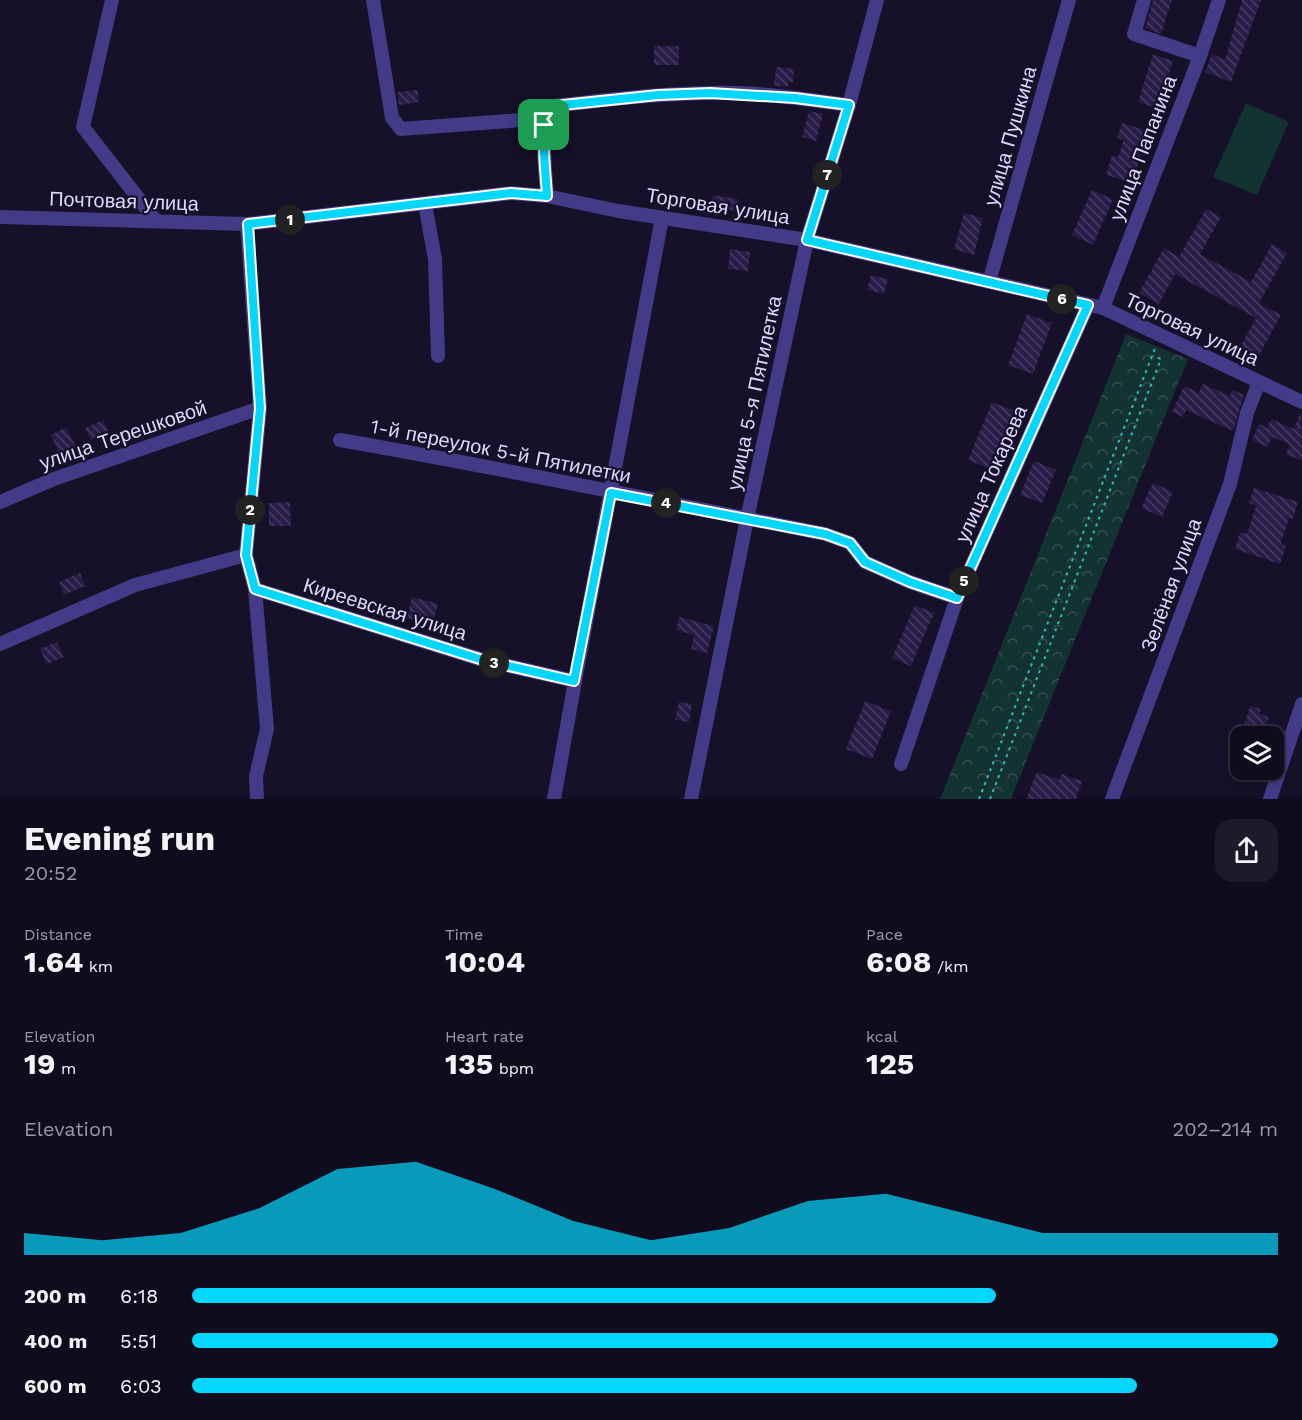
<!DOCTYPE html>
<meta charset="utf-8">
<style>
:root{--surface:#100c1e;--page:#1e1a2b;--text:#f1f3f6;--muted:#9c9ba4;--line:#302c3c;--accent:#04d7fe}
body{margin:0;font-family:"Work Sans",sans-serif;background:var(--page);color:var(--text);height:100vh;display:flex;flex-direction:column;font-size:22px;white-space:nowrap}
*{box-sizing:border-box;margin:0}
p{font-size:20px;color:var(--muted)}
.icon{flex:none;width:33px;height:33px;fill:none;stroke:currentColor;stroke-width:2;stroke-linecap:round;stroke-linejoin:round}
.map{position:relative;height:799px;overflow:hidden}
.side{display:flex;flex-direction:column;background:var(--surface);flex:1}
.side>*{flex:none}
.controls{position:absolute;left:1230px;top:726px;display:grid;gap:12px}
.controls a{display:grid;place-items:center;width:54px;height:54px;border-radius:12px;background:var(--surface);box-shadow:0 3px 9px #0003,0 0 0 2px var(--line);font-size:30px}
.pin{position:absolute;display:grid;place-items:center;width:51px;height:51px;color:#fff;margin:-26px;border-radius:12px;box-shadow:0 3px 9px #0006}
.km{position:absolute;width:30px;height:30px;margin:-15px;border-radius:50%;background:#222;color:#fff;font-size:16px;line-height:30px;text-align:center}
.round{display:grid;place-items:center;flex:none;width:63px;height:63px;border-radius:18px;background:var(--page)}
.head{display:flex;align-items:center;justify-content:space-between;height:102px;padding:0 24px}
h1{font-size:33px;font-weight:700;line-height:45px}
.stats{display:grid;grid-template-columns:repeat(3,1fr);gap:9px;height:102px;padding:6px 24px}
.stats div{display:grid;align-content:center}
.stats b{font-size:30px;font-weight:700}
.stats small{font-size:16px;font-weight:400}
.stats p{font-size:16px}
.chart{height:168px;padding:12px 24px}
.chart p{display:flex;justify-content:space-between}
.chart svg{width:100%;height:108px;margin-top:6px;fill:var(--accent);opacity:.7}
ul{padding:0 24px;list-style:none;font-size:20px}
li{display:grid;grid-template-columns:96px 72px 1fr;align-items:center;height:45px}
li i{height:15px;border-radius:8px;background:var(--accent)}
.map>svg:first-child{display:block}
.grass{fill:#133232}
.park{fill:url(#park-crowns)}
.building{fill:url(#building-back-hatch)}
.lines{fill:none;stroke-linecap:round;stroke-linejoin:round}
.path{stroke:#30baba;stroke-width:2;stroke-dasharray:3 4.5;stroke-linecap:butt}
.minor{stroke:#433b87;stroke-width:14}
.route-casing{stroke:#fff;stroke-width:12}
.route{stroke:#04d7fe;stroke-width:8}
.labels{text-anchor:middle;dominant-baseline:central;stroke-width:4.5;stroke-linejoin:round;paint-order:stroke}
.street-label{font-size:20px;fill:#ded8ff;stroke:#161028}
</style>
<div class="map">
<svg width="1302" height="799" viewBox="0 0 1302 799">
<defs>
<pattern id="park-crowns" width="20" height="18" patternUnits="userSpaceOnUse" patternTransform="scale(1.5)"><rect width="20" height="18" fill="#133232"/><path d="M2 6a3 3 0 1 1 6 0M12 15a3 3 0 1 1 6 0" fill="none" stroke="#354f51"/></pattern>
<pattern id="building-back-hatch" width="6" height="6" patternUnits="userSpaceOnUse" patternTransform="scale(1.5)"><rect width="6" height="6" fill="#281c49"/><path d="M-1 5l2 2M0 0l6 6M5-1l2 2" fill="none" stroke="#473c64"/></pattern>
</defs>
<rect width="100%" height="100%" fill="#161028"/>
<polygon class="grass" points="1246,103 1289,122 1257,195 1213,177"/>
<polygon class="park" points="1126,334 1188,359 1011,799 940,799"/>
<g class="building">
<polygon points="1153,0 1172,0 1161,34 1145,28"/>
<polygon points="1242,0 1261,0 1231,82 1205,72 1212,54 1225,60"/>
<rect x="654" y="46" width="25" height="19"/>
<polygon points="1153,54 1173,61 1157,108 1138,102"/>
<polygon points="776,67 794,69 793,82 788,82 788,87 774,86"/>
<polygon points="418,90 419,102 399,105 397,92"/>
<polygon points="809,111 823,114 816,141 802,137"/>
<polygon points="1122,123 1148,131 1132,183 1106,175 1112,155 1118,157 1124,140 1117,138"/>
<polygon points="1092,190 1113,199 1093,245 1072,235"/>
<polygon points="713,195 738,199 736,211 711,207"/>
<polygon points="1206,209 1221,217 1200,254 1251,282 1272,244 1287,253 1259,303 1281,315 1257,359 1239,349 1256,318 1175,274 1159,304 1139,293 1164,248 1179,257"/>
<polygon points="964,213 983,218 974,255 954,249"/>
<polygon points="730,249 750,252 748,271 728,269"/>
<polygon points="871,275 888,279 884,294 867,290"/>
<polygon points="1027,314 1052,323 1033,374 1008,365"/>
<polygon points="1203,384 1230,396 1233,390 1244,395 1233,431 1186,410 1183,417 1172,412 1184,386 1199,393"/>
<polygon points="992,402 1015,411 991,469 968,460"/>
<polygon points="1301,411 1302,460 1286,455 1289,444 1272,437 1267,447 1252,440 1259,424 1267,428 1271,419 1294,429"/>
<polygon points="103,420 109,432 91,440 85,428"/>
<polygon points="66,427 76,447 60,455 51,435"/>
<polygon points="1034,461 1056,470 1042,503 1020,495"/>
<polygon points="1153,483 1173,492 1162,517 1141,508"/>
<polygon points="1254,488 1298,502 1293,519 1289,518 1281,544 1286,546 1280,564 1235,549 1240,532 1247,534 1256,506 1249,503"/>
<polygon points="290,502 291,526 269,526 269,503"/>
<polygon points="80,573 85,586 64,595 59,582"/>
<polygon points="412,597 438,604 432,625 407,618"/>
<polygon points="915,605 934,613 911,666 892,658"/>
<polygon points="679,617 714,626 707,653 691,649 694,635 676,630"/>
<polygon points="57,642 64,657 47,664 40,649"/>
<polygon points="865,701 891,711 872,759 846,749"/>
<polygon points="679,702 692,704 689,722 675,720"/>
<polygon points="1250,706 1261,709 1259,714 1269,717 1263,736 1242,732"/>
<polygon points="1037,772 1059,780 1061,774 1082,781 1076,799 1026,799"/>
</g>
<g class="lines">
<g class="path">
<polyline points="979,799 1156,346"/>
<polyline points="990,799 1161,359 1153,356"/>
</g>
<g class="minor">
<polyline points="112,0 83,127 156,221"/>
<polyline points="373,0 392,118 401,129 522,120 544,125"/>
<polyline points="1144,0 1134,34 1200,56"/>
<path d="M 547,196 C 546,171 538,127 553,106 C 604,100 656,94 708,93 C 755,91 803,99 849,105"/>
<polyline points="425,204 435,259 438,356"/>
<polyline points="0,217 247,224 511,193 547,196 618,211 807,240 1103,308 1302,402"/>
<polyline points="247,224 260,408 246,555 255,589 267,729 256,776 257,799"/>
<polyline points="989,282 1069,0"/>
<polyline points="1103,308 1200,56 1219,0"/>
<path d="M 340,440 C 502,468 663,502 825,534 L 850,543 L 865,562 L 910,582 L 957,598"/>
<polyline points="0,502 54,479 260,408"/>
<polyline points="255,589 483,660 575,681"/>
<polyline points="0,644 135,585 246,555"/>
<polyline points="901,764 957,598 1088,305"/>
<polyline points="554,799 575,681 662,218"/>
<polyline points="691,799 747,519 807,240 849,105 877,0"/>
<polyline points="1112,799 1230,484 1247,413 1259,382"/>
<polyline points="1270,799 1302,704"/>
</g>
</g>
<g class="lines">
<defs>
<path id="route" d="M 710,93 L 795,98 L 849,105 L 807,240 L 1088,305 L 957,598 L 910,582 L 865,562 L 850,543 L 825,534 L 611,493 L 574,681 L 483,660 L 255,589 L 246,555 L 260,408 L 248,224 L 511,193 L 547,196 C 546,171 538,127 553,106 L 658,95 Z"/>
</defs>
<use href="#route" class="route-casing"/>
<use href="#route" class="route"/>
</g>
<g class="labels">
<g class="street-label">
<text transform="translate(1010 136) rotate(-74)">улица Пушкина</text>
<text transform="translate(1143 148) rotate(-69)">улица Папанина</text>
<text transform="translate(124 201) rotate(2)">Почтовая улица</text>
<text transform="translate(718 206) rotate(9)">Торговая улица</text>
<text transform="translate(1192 329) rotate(25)">Торговая улица</text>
<text transform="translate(754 393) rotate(-78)">улица 5-я Пятилетка</text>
<text transform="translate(123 435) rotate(-19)">улица Терешковой</text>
<text transform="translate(501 451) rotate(11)">1-й переулок 5-й Пятилетки</text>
<text transform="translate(991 474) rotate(-66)">улица Токарева</text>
<text transform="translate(1171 585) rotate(-70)">Зелёная улица</text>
<text transform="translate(385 609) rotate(17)">Киреевская улица</text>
</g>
</g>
</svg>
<div class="controls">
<a><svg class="icon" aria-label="layers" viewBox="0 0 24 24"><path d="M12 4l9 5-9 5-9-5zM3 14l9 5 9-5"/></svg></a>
</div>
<div class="pin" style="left:544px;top:125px;background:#1e9e55"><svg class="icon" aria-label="arrive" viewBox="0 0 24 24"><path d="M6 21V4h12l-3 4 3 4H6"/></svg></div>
<b class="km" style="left:290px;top:220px">1</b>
<b class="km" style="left:250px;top:510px">2</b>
<b class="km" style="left:494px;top:663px">3</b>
<b class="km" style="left:666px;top:503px">4</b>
<b class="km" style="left:964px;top:581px">5</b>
<b class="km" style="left:1062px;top:299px">6</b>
<b class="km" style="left:827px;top:175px">7</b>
</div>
<section class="side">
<div class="head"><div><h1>Evening run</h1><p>20:52</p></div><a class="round"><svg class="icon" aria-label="share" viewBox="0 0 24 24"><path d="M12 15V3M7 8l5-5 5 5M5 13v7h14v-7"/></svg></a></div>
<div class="stats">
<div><p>Distance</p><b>1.64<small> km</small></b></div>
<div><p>Time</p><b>10:04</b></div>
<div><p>Pace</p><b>6:08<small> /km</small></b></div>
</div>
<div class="stats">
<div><p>Elevation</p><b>19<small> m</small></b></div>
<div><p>Heart rate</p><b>135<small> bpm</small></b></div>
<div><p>kcal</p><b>125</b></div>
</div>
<div class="chart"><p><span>Elevation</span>202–214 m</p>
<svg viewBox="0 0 160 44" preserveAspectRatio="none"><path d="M0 44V35L10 38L20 35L30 25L40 9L50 6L60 17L70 30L80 38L90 33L100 22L110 19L120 27L130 35L140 35L150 35L160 35V44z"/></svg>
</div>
<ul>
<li><b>200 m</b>6:18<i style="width:74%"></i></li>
<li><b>400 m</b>5:51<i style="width:100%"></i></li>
<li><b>600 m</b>6:03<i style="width:87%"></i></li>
</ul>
</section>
